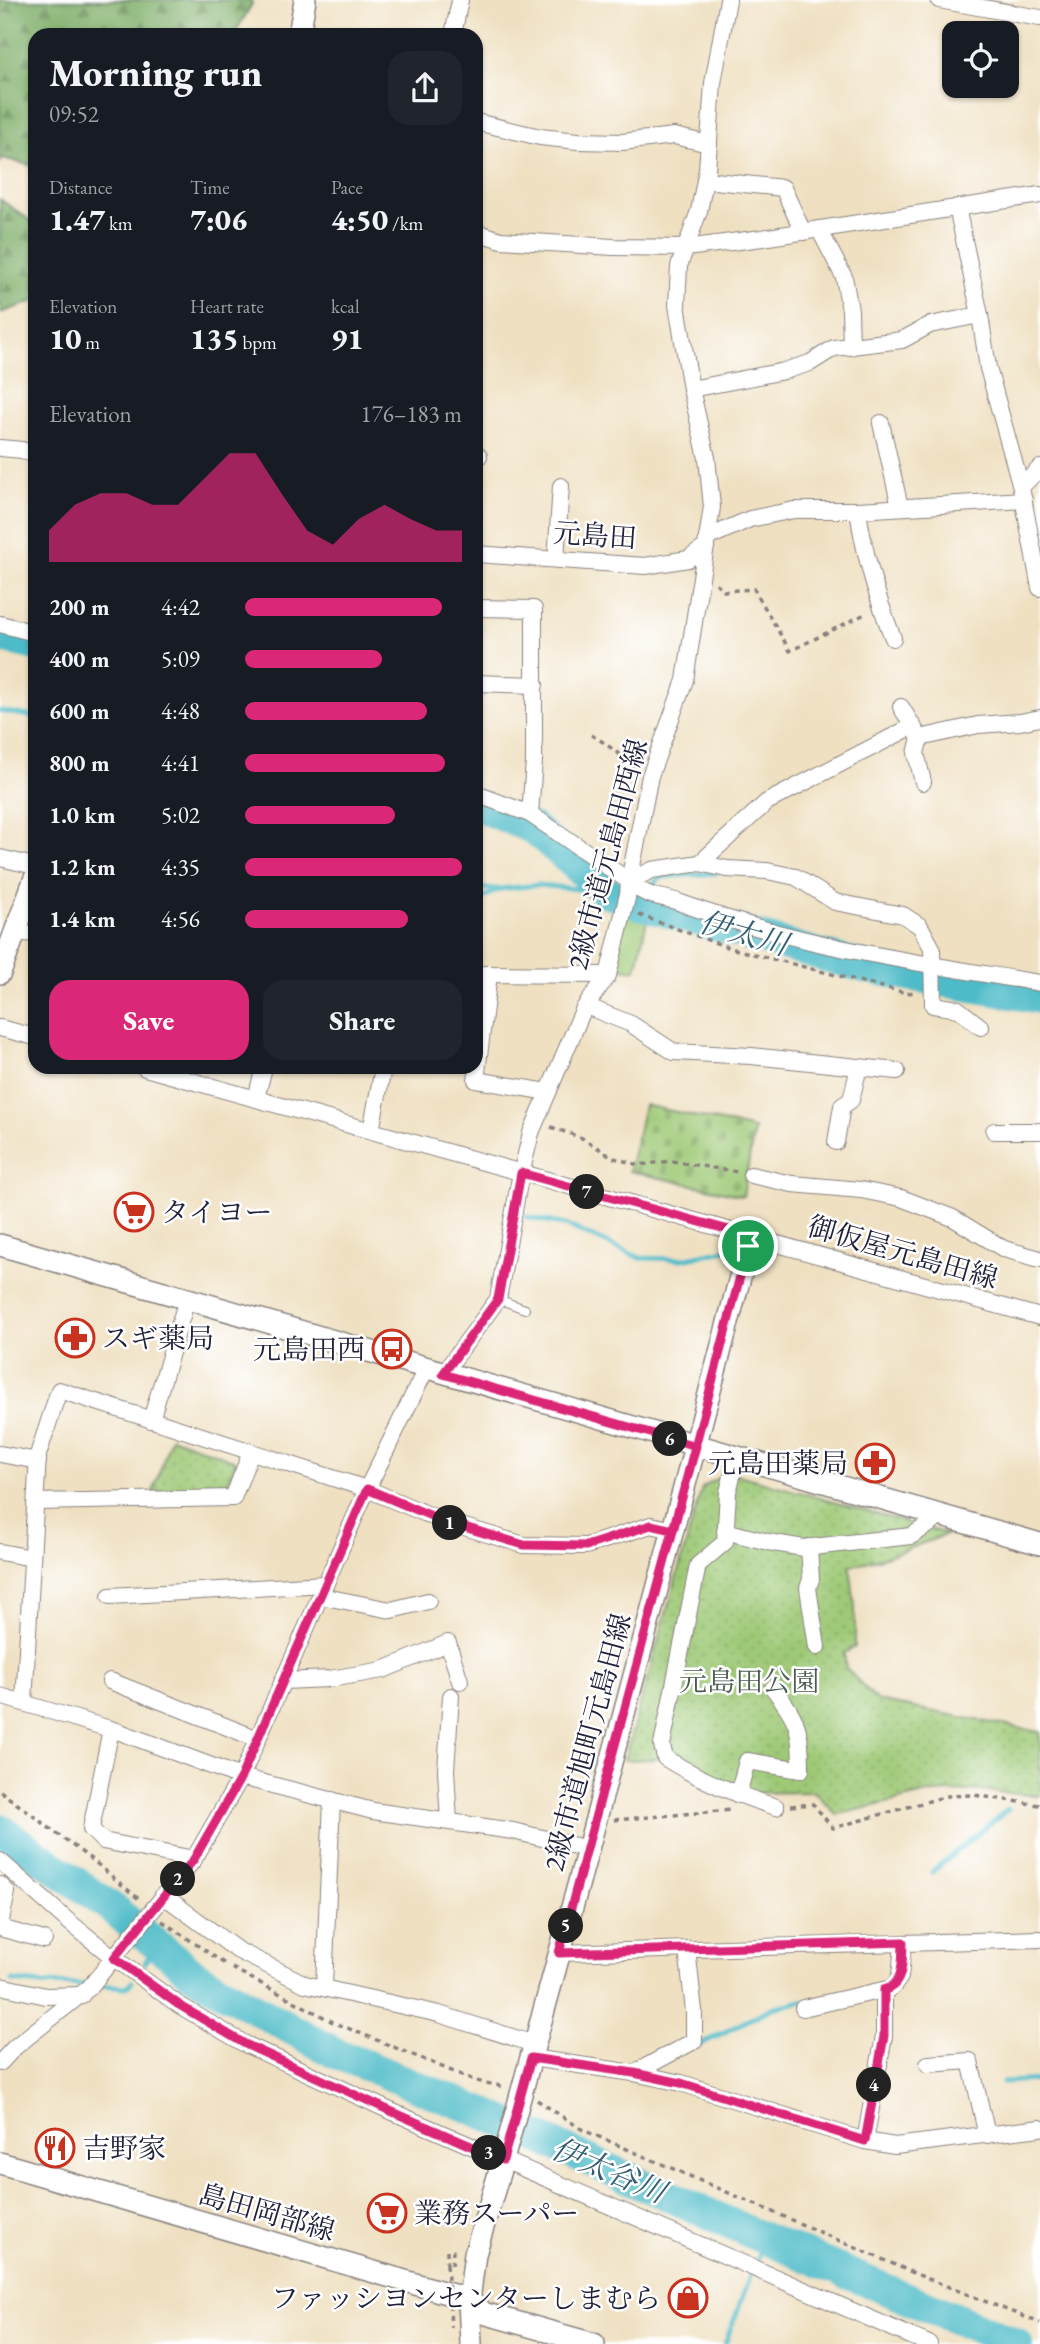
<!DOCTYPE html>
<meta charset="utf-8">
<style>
:root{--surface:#171b24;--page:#20242c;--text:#f1f3f6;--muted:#9ea1a6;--accent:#db2777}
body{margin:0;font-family:"EB Garamond","Noto Serif JP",serif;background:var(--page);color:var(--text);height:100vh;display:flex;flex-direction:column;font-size:26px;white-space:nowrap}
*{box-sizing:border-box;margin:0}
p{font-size:23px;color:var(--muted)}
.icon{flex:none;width:38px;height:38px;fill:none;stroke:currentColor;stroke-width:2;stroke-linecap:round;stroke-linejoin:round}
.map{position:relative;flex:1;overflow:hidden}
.details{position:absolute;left:28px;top:28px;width:455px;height:1046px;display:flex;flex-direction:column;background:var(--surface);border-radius:21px;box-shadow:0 2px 5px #0004}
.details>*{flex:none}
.fabs{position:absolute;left:942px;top:21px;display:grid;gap:14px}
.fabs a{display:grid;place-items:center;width:77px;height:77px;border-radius:14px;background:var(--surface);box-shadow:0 2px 5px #0004;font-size:35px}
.pin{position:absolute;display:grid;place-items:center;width:60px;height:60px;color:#fff;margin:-30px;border:4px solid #fff;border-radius:50%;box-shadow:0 2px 7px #0007}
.km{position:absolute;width:35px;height:35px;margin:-18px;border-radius:50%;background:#222;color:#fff;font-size:19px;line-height:35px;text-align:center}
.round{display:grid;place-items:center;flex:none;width:74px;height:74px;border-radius:21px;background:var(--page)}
.summary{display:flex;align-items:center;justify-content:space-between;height:119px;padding:0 21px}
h1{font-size:38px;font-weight:800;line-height:52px}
.metrics{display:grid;grid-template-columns:repeat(3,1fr);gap:10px;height:119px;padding:7px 21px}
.metrics div{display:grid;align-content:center}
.metrics b{font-size:30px;font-weight:800}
.metrics small{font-size:19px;font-weight:400}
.metrics p{font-size:19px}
.chart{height:196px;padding:14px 21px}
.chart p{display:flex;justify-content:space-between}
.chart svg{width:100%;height:126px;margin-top:7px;fill:var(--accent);opacity:.7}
.cta{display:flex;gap:14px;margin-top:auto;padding:14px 21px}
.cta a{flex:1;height:80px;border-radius:21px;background:var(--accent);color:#fff;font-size:28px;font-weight:800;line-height:80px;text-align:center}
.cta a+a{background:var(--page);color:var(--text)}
ul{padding:0 21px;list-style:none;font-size:23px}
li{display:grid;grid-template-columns:112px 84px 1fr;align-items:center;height:52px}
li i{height:18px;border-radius:9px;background:var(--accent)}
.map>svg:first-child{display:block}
.grass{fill:#9ec976;stroke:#607658;stroke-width:2}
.forest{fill:url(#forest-firs);stroke:#506851;stroke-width:2}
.cemetery{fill:url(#cemetery-stones);stroke:#607658;stroke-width:2}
.park{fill:url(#park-dots);stroke:#607658;stroke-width:2}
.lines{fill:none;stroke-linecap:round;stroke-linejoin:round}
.stream{stroke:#4ebbc8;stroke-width:5}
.river{stroke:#4ebbc8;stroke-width:32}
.lane-casing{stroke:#88817e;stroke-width:10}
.street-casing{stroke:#88817e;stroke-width:18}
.secondary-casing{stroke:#88817e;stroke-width:24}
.path{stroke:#88817e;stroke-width:3.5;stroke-dasharray:5 5;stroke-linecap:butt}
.lane{stroke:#fff;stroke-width:8}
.street{stroke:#fff;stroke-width:16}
.secondary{stroke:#fff;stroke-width:21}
.path-bridge{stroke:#88817e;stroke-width:3.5;stroke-dasharray:5 5;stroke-linecap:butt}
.route-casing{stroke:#fff;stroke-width:14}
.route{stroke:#db2777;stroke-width:9}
.labels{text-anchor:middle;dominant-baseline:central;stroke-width:5;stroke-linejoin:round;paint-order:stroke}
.street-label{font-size:28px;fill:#22223b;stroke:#fff}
.poi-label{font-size:28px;fill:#22223b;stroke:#fff;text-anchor:start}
.park-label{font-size:28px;fill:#4d5c50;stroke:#fff}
.water-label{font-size:30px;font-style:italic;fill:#345f73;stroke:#fff}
</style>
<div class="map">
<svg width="1040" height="2344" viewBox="0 0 1040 2344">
<defs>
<pattern id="forest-firs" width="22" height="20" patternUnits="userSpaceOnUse" patternTransform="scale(1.75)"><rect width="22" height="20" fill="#7ead67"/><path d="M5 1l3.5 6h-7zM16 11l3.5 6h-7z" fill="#678c56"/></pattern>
<pattern id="cemetery-stones" width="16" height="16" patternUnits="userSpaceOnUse" patternTransform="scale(1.75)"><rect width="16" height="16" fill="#9ec976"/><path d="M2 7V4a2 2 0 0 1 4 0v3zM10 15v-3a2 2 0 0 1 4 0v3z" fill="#88ac67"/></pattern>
<pattern id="park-dots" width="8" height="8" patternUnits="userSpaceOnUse" patternTransform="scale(1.75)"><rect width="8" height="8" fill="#9ec976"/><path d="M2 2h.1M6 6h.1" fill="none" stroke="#88ac67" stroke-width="1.8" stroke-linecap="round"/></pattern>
</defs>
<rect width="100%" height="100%" fill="#fff"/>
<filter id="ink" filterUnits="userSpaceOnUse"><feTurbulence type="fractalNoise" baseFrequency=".0143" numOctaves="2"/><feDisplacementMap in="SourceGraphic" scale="14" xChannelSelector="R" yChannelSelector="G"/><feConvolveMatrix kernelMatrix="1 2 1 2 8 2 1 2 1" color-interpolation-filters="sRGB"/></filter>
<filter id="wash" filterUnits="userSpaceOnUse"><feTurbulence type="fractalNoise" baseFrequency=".00686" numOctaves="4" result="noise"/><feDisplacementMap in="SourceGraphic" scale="28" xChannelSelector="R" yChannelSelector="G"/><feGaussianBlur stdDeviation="1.57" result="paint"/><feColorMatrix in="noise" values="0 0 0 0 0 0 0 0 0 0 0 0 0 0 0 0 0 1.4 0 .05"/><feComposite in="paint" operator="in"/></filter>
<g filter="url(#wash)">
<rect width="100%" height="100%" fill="#efe0c1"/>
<polygon class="grass" points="626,913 647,920 636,970 612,967"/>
<g class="forest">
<polygon points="0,0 252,0 252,4 234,35 196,35 165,32 163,35 35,35 35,167 3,158 0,162"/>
<polygon points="0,199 31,221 35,230 35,301 0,313"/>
</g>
<polygon class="cemetery" points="644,1105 754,1129 743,1196 629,1171"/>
<g class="park">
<polygon points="171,1437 236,1461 224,1491 153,1492"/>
<polygon points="728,1472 948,1534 888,1556 850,1566 855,1606 855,1647 844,1653 846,1668 878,1701 1040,1732 1040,1796 976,1790 924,1794 837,1815 815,1792 744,1793 706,1777 685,1758 624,1760 702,1488"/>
</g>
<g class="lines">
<g class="stream">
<polyline points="0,711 35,717"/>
<polyline points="476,888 497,889"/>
<polyline points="476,901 500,889 538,885 606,892"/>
<polyline points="636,903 660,877 716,873"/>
<polyline points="31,944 35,945"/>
<polyline points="527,1217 566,1225 640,1258 682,1259 730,1249"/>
<polyline points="932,1872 1008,1809"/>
<polyline points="145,1963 157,1945"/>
<polyline points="13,1981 41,1984 87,1985"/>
<polyline points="97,1985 127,1987 132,1982"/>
<polyline points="697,2046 772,2008 803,2001"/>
<polyline points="1003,2082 1040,2080"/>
<polyline points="757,2259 765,2239"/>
<polyline points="725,2344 751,2274"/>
</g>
<g class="river">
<polyline points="0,637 35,645"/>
<polyline points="476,805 534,829 606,892 636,903 868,968 1040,998"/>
<polyline points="0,1829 108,1905 196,1976 333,2052 488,2115 765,2239 1017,2344"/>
</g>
</g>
</g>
<g filter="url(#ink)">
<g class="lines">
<defs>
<polyline id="lane" points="498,1299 525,1309"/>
<g id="street">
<polyline points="939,0 1040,18"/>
<polyline points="453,35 460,0"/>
<polyline points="476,122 540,137 578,141 622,142 674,136 709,144"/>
<polyline points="705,180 783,188 803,232"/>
<polyline points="957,207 980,315 988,368 1021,487 1040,588"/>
<polyline points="819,229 844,277 850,310 851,347"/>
<polyline points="476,232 501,240 613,247 686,248 762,238 1040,195"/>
<polyline points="691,389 784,371 810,363 834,348 902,340 930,325 980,315"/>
<polyline points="881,423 900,507"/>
<polyline points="0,448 22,450 35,455"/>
<polyline points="476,457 479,456"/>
<polyline points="1021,487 1040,468"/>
<path d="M 858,510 C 864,555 876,595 893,638"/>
<polyline points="707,538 750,519 794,510 858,510 1024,500"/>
<polyline points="476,554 645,566 688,559 706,547"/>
<polyline points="556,559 561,486"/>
<polyline points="476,608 534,609 534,761 530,814"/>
<polyline points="0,624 35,633"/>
<polyline points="476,683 535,685"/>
<polyline points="901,707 920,738 978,725 1020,722 1040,718"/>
<polyline points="920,738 916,753 923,782"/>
<path d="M 476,794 L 530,814 L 629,881 C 649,900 657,894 681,903 C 797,946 919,963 1040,983"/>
<polyline points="0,858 35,866"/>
<polyline points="700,863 767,802 913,726"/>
<polyline points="629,881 652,870 700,863 727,869 767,871 796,877 835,902 903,915 920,926 932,948 933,1005 958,1009 981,1027"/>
<polyline points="14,932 35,934"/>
<polyline points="476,974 608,975"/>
<polyline points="489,974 476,1080 548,1092"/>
<polyline points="586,1006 631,1024 674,1052 751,1056 897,1071"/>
<polyline points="0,1028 35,1037"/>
<polyline points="145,1068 1040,1317"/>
<polyline points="256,1098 264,1068"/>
<polyline points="371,1131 383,1068"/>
<polyline points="994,1131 1040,1131"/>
<polyline points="836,1142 842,1106 851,1100 859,1067"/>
<polyline points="751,1175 792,1184 861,1190 901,1198 953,1218 1004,1249 1040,1259"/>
<polyline points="443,1374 498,1299 519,1183 531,1133 583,1010 608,975 628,894 629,881 650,776 685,680 712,507 707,458 691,389 677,305 679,266 699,211 707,170 713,83 728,0"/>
<polyline points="151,1420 187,1299"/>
<polyline points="0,1454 38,1461"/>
<path d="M 735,1465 L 728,1492 L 725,1542 L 698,1565 L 662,1745 L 665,1758 C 700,1780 737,1795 776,1807"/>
<polyline points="36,1502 233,1498 251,1452"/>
<polyline points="725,1531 768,1542 804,1548 911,1536 933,1522"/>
<polyline points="809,1547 811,1579 808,1588 817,1647"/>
<polyline points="0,1552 32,1558"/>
<polyline points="110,1596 325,1584"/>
<polyline points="320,1596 391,1610 428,1601"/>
<polyline points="110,1681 258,1739"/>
<polyline points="283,1681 330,1679 383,1670 448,1643 460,1681"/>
<polyline points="0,1696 120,1732 241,1777 373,1811 513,1831 588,1849"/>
<polyline points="24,1703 38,1455 59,1390 367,1489 441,1520 524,1545 586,1546 651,1525 673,1530"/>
<polyline points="111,1729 91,1829 103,1841 194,1859"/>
<path d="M 738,1795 L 747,1761 L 801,1770 C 801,1728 798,1720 773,1688"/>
<polyline points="449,1822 446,1770 451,1696"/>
<polyline points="0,1861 68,1921 114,1958 179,2005 245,2044 386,2109 929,2344"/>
<polyline points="0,1885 7,1892 0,1925"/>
<polyline points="163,1895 237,1950 305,1984 439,2014 534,2044"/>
<polyline points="0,1928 44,1940"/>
<polyline points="559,1953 1040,1939"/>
<polyline points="0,1986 46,1996 82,1995"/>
<polyline points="324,1986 332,1800"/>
<polyline points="803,2008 892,1988 900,1977 903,1943"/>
<polyline points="531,2058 634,2073 681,2083 865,2141 895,2146 1040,2128"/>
<polyline points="0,2063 15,2047 89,1988 194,1859 241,1777 367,1489 426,1369"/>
<polyline points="928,2064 970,2061 987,2135"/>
<polyline points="634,2073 694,2041 694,2011 687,1949"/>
<polyline points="865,2141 884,2036 884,1990"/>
</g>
<g id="secondary">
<polyline points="299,35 305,0"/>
<polyline points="0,973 35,878"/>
<polyline points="0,1245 1040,1544"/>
<polyline points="0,2163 460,2297 469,2300 483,2313 594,2344"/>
<polyline points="471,2344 469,2300 475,2254 503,2160 588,1849 751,1236"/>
</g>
</defs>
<use href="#lane" class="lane-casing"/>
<use href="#street" class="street-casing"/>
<use href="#secondary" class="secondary-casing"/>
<g class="path">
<polyline points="716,583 724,591 754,589 790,651 867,613"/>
<path d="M 591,735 C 609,744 621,757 637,768"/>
<polyline points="639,915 730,948 906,993 917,992"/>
<polyline points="551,1127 582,1138 614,1158 639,1165 672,1161 737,1172"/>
<polyline points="0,1791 96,1863 140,1900"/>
<polyline points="791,1806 813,1804 833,1828 947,1796 973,1795 1040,1805"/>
<polyline points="614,1820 731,1810"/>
<polyline points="162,1921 225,1964"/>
<polyline points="232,1968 333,2022 476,2081 506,2087"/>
<polyline points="537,2100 583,2130 921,2276 1040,2323"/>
<polyline points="447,2265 447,2250 453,2251 452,2267"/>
</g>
<use href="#lane" class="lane"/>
<use href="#street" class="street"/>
<use href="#secondary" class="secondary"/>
<polyline class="path-bridge" points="447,2265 451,2327"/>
</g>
</g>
<g class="lines" filter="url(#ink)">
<defs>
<path id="route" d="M 748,1246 L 673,1530 L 651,1525 L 586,1546 L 524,1545 L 441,1520 L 367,1489 L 241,1777 L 194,1859 L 114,1958 L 179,2005 L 245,2044 L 386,2109 L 503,2160 L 531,2058 L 634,2073 L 681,2083 L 865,2141 L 884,2036 L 884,1990 C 905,1985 902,1960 903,1942 L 559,1953 L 594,1822 L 696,1446 L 443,1374 L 498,1299 L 521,1173 L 751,1236 L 748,1246"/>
</defs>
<use href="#route" class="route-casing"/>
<use href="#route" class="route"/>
</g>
<defs>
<symbol id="supermarket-ring" viewBox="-11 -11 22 22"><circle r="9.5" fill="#fff" stroke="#c8321e" stroke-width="1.5"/><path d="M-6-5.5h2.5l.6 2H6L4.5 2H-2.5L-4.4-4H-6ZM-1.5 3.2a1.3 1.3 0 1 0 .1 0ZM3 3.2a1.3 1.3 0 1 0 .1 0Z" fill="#c8321e"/></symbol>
<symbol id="pharmacy-ring" viewBox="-11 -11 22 22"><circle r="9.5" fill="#fff" stroke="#c8321e" stroke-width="1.5"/><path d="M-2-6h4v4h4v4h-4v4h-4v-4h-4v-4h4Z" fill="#c8321e"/></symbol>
<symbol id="bus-ring" viewBox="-11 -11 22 22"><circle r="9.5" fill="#fff" stroke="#c8321e" stroke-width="1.5"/><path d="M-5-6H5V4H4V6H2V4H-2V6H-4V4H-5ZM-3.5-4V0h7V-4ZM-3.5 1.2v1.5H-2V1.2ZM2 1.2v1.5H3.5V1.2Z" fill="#c8321e"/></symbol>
<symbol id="restaurant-ring" viewBox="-11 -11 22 22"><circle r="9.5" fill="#fff" stroke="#c8321e" stroke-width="1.5"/><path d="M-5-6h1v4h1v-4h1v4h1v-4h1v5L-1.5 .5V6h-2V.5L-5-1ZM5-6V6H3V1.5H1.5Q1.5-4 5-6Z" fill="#c8321e"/></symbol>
<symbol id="shop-ring" viewBox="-11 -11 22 22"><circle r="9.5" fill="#fff" stroke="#c8321e" stroke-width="1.5"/><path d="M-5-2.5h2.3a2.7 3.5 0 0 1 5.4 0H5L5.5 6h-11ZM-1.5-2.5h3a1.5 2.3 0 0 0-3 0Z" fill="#c8321e"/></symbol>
</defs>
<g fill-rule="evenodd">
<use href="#supermarket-ring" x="112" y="1190" width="44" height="44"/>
<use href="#pharmacy-ring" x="53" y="1316" width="44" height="44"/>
<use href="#bus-ring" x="370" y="1327" width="44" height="44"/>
<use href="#pharmacy-ring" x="853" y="1441" width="44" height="44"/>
<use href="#restaurant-ring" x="33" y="2126" width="44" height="44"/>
<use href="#supermarket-ring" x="365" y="2191" width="44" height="44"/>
<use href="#shop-ring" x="666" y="2276" width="44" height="44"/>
</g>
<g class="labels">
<g class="street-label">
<text transform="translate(595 535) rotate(4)">元島田</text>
<text transform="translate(607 854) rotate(-75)">2級市道元島田西線</text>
<text transform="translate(903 1252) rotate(16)">御仮屋元島田線</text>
<text transform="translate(587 1742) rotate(-75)">2級市道旭町元島田線</text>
<text transform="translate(267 2212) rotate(16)">島田岡部線</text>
</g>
<g class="poi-label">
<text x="161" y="1212">タイヨー</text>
<text x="102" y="1338">スギ薬局</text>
<text x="365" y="1349" text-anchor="end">元島田西</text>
<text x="848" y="1463" text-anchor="end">元島田薬局</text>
<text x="82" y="2148">吉野家</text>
<text x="414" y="2213">業務スーパー</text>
<text x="661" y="2298" text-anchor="end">ファッシヨンセンターしまむら</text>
</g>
<g class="park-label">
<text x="749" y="1681">元島田公園</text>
</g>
<g class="water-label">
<text transform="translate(744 933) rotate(16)">伊太川</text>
<text transform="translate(609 2170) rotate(23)">伊太谷川</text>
</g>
</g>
</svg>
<div class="fabs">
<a><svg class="icon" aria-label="locate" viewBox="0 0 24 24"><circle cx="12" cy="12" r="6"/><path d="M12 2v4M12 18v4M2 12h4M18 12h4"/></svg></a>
</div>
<div class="pin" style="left:748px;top:1246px;background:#1e9e55"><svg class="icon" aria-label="arrive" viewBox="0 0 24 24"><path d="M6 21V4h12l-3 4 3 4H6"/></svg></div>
<b class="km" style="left:450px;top:1523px">1</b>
<b class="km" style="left:178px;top:1879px">2</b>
<b class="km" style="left:489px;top:2153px">3</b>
<b class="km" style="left:874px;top:2085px">4</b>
<b class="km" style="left:566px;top:1926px">5</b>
<b class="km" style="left:670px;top:1439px">6</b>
<b class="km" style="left:587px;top:1192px">7</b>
<section class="details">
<div class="summary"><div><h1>Morning run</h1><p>09:52</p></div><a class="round"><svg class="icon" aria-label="share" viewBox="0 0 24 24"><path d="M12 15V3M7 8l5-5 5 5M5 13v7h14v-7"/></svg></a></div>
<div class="metrics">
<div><p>Distance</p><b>1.47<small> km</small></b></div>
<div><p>Time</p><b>7:06</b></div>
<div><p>Pace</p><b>4:50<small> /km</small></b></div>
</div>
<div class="metrics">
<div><p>Elevation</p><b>10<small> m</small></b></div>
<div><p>Heart rate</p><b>135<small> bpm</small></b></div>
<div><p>kcal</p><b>91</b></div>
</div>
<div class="chart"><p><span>Elevation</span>176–183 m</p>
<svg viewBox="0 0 160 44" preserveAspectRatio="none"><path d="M0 44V33L10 24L20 20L30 20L40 24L50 24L60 15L70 6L80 6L90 20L100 33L110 38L120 29L130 24L140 29L150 33L160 33V44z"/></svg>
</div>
<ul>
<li><b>200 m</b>4:42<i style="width:91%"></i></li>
<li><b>400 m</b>5:09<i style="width:63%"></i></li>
<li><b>600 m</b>4:48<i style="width:84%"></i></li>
<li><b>800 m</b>4:41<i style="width:92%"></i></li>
<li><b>1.0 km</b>5:02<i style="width:69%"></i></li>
<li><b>1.2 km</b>4:35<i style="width:100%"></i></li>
<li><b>1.4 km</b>4:56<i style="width:75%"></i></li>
</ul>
<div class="cta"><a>Save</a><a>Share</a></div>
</section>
</div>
